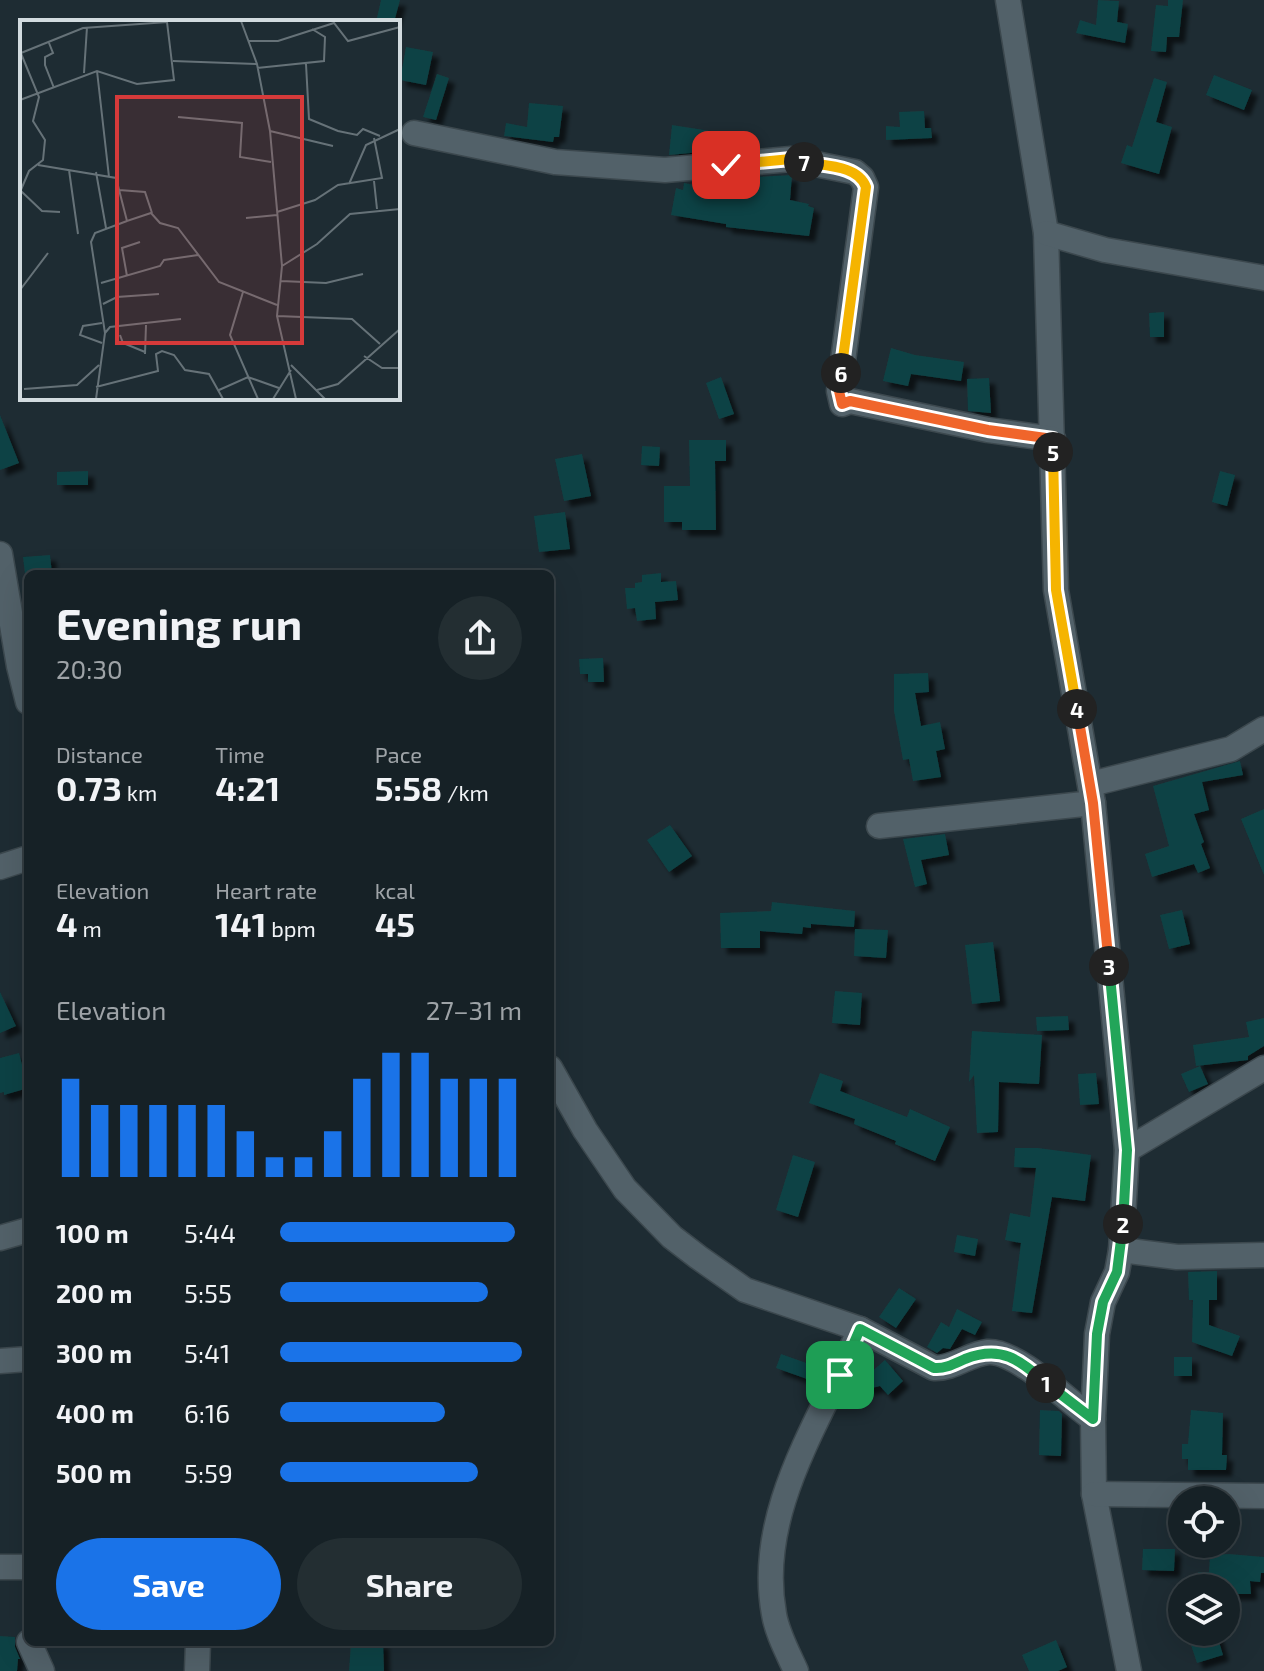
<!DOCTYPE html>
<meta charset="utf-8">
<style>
:root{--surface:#162126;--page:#232e32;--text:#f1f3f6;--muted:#9ea3a7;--line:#353e43;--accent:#1a73e8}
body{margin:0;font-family:"Exo 2",sans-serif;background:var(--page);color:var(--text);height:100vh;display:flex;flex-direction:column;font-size:30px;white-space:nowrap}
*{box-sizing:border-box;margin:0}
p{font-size:26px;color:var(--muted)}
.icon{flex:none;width:44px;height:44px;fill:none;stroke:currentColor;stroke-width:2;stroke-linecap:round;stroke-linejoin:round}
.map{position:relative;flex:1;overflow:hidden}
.panel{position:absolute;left:24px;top:570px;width:530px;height:1076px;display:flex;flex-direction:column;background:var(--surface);border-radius:12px;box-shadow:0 8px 32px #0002,0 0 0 2px var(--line)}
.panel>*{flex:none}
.tools{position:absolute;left:1168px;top:1486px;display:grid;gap:16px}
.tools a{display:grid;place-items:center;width:72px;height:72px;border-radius:50%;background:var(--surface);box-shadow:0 8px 32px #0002,0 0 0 2px var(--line);font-size:40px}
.pin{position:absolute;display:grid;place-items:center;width:68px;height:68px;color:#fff;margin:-34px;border-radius:16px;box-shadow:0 4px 12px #0006}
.km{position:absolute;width:40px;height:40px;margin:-20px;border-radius:50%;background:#222;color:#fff;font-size:22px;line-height:40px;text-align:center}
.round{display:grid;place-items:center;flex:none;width:84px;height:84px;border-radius:42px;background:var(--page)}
.summary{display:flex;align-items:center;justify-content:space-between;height:136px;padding:0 32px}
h1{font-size:44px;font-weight:700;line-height:60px}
.figures{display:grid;grid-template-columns:repeat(3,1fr);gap:12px;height:136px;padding:8px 32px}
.figures div{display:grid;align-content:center}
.figures b{font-size:34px;font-weight:700}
.figures small{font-size:22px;font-weight:400}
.figures p{font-size:22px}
.chart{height:224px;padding:16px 32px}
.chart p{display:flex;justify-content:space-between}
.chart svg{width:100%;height:144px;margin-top:8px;stroke:var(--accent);stroke-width:6}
.action{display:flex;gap:16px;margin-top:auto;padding:16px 32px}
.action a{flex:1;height:92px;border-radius:48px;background:var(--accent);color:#fff;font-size:32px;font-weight:700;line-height:92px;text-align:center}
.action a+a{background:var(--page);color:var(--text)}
ul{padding:0 32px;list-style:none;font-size:26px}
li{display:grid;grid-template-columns:128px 96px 1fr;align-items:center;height:60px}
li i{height:20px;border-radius:10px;background:var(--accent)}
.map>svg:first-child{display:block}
.building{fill:#104244;filter:url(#shadow)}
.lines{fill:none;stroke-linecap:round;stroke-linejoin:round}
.minor-casing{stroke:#3c484e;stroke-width:27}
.minor{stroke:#526169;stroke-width:24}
.split-1-casing{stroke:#fff;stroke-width:16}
.split-2-casing{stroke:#fff;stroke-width:16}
.split-3-casing{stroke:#fff;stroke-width:16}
.split-4-casing{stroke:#fff;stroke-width:16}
.split-5-casing{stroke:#fff;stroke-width:16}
.split-6-casing{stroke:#fff;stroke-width:16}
.split-7-casing{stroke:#fff;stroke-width:16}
.split-8-casing{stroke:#fff;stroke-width:16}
.split-1{stroke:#22a559;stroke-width:10}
.split-2{stroke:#22a559;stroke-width:10}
.split-3{stroke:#22a559;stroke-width:10}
.split-4{stroke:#f0652b;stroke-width:10}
.split-5{stroke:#f5b400;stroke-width:10}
.split-6{stroke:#f0652b;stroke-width:10}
.split-7{stroke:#f5b400;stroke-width:10}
.split-8{stroke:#f5b400;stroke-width:10}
.inset-road{fill:none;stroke:#667278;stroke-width:2}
.view{fill:#d63a3a;fill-opacity:0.15;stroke:#d63a3a;stroke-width:4}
.inset-edge{fill:none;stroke:#d2dbdf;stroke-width:4}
</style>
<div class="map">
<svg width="1264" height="1671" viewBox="0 0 1264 1671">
<defs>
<filter id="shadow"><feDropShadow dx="6" dy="6" stdDeviation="2" flood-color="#0009"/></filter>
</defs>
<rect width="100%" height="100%" fill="#1e2c33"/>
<g class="building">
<polygon points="381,0 400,0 394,22 376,22"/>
<polygon points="1098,0 1119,1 1117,22 1128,24 1125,43 1076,33 1080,20 1096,25"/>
<polygon points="1168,0 1183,0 1179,37 1167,37 1166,52 1151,51 1156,5 1168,6"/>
<polygon points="406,47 433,52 426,85 400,80"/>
<polygon points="437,74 449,78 436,120 423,117"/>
<polygon points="1214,75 1252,90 1244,110 1206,95"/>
<polygon points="1154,78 1167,82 1156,122 1172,127 1159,174 1121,163 1127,145 1132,147"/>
<polygon points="529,103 563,106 559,137 554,137 553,142 504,136 506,123 527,127"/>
<polygon points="924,111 925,128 931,128 932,138 886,140 886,126 900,127 899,112"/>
<polygon points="672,125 717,132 713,151 669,155"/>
<polygon points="792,175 790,200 809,204 808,206 814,208 809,236 726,227 726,224 671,215 676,188 683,190 684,183 728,191 728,188 753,190 754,177"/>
<polygon points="1164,312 1164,337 1150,337 1149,313"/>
<polygon points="891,348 915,355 964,362 961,381 911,374 908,386 883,381"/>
<polygon points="721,377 734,414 719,419 706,383"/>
<polygon points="989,378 991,413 968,411 967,379"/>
<polygon points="0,415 19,463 0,470"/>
<polygon points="689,440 726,440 726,461 715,461 716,530 682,530 682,522 664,522 664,486 690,486"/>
<polygon points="642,446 660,447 659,466 641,465"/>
<polygon points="582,454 591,496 564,501 555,459"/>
<polygon points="88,471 88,485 57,485 57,472"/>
<polygon points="1220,471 1235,475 1227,506 1212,502"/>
<polygon points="565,512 570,549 539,552 534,516"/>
<polygon points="50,555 52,574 25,574 23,557"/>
<polygon points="661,573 661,582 676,581 678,600 655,602 656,619 637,621 635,608 627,609 625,588 635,588 635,583 642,582 642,575"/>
<polygon points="603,658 604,682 588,682 588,674 580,674 579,659"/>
<polygon points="928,673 929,692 915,693 921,726 940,722 945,749 936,751 941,777 913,781 909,759 903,760 894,711 894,674"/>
<polygon points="1240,761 1243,775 1202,782 1209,810 1194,814 1204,842 1201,844 1210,868 1198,873 1194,864 1152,877 1145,854 1169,846 1153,786"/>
<polygon points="1264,809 1264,875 1241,819"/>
<polygon points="670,825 692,856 669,872 647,840"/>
<polygon points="945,834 949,855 921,860 927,884 915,887 903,839"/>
<polygon points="772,902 855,911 854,927 811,924 811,928 803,927 802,934 760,931 760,948 721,948 720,913 771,911"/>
<polygon points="1182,910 1190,944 1169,949 1160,915"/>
<polygon points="855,929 888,930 886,958 854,956"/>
<polygon points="993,942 1000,1001 972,1004 965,945"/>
<polygon points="835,991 862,993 860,1025 832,1023"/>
<polygon points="0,992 16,1026 0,1033"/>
<polygon points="1068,1016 1069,1030 1037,1031 1036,1017"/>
<polygon points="1264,1018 1264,1046 1248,1056 1248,1060 1196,1066 1193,1045 1249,1037 1246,1022"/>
<polygon points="972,1031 1042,1035 1039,1084 999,1082 998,1132 977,1133 974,1075 969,1082"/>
<polygon points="19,1053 28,1088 4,1095 4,1092 0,1093 0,1058"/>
<polygon points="1200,1066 1208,1084 1189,1092 1181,1074"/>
<polygon points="820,1073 843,1081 840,1091 907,1117 910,1109 950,1127 935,1161 895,1144 896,1141 854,1124 855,1119 809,1103"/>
<polygon points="1096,1073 1099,1104 1080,1105 1078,1074"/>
<polygon points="1015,1148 1038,1148 1091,1155 1085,1201 1052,1197 1032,1313 1012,1311 1021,1243 1005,1240 1010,1213 1030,1217 1036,1168 1014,1167"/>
<polygon points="793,1155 815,1162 798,1217 776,1210"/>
<polygon points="957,1235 978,1239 975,1256 954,1252"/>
<polygon points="1217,1271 1217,1300 1209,1300 1209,1325 1240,1336 1232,1356 1192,1342 1193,1300 1189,1300 1188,1272"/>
<polygon points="899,1288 916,1299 896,1328 879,1317"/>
<polygon points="957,1309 982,1322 975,1335 962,1329 950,1349 943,1348 937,1353 927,1347 941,1322 949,1327"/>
<polygon points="781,1354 812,1365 807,1379 776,1368"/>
<rect x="1174" y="1357" width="18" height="19"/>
<polygon points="885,1360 903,1381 888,1395 880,1386 846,1394"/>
<polygon points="1040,1410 1059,1411 1062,1414 1061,1456 1039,1455"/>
<polygon points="1191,1410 1223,1413 1222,1455 1227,1455 1226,1470 1188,1470 1188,1459 1182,1459 1182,1444 1188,1444"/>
<polygon points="1143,1549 1175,1549 1174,1571 1142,1570"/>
<polygon points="1229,1554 1264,1557 1264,1573 1261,1573 1260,1582 1250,1581 1251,1594 1226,1594 1226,1588 1198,1587 1198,1572 1209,1572 1210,1555"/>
<polygon points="1200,1632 1216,1632 1223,1655 1197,1663 1188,1636"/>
<polygon points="0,1636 15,1637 15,1647 20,1659 18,1659 17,1671 0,1671"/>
<polygon points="1056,1640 1067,1667 1058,1671 1029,1671 1022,1655"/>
<polygon points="351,1642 383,1642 384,1671 349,1671"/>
</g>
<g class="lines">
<defs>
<g id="minor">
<polyline points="1008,0 1046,233 1056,590 1093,803 1127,1150 1121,1250 1117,1272 1103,1302 1097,1334 1093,1419 1094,1494 1129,1671"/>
<polyline points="414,133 555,162 665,170 791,159 855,172 862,178 866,187 839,391 842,404 850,401 988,430 1053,439"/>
<polyline points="1046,233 1105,250 1264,278"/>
<polyline points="0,554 19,666 28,702"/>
<polyline points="1091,784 1231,749 1264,729"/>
<polyline points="879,826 1093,803"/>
<polyline points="0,867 28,858"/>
<path d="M 550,1068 L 585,1130 L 625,1189 L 672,1237 L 698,1257 L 745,1290 L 860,1329 L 934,1368 C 953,1369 969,1354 988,1352 C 1016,1350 1069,1402 1093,1419"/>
<polyline points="1127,1150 1264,1068"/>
<polyline points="0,1238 28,1230"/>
<polyline points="1121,1250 1177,1257 1264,1255"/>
<polyline points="0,1361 28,1359"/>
<polyline points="1094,1494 1264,1496"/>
<polyline points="0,1567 28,1567"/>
<polyline points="29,1642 42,1671"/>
<polyline points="197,1671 198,1642"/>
<path d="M 796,1671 C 788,1653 777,1633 774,1614 C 755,1511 822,1419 860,1329"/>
</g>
</defs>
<use href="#minor" class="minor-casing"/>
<use href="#minor" class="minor"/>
</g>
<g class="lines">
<defs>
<path id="split-1" d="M 840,1375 L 860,1329 L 934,1368 C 945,1369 954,1364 965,1359 C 1001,1345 1019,1359 1046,1383"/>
<polyline id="split-2" points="1046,1383 1093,1419 1097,1334 1103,1302 1117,1272 1123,1224"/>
<polyline id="split-3" points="1109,966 1127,1150 1123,1224"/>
<polyline id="split-4" points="1077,709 1093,803 1109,966"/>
<polyline id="split-5" points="1053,452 1056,590 1077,709"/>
<polyline id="split-6" points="841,373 839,391 842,404 850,401 988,430 1053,439 1053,452"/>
<path id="split-7" d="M 804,162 C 824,166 858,165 866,187 L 841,373"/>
<polyline id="split-8" points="726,165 791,159 804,162"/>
</defs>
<use href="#split-1" class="split-1-casing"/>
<use href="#split-2" class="split-2-casing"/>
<use href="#split-3" class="split-3-casing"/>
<use href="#split-4" class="split-4-casing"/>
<use href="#split-5" class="split-5-casing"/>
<use href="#split-6" class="split-6-casing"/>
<use href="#split-7" class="split-7-casing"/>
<use href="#split-8" class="split-8-casing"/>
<use href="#split-1" class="split-1"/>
<use href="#split-2" class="split-2"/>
<use href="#split-3" class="split-3"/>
<use href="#split-4" class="split-4"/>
<use href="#split-5" class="split-5"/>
<use href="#split-6" class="split-6"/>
<use href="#split-7" class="split-7"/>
<use href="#split-8" class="split-8"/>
</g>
<g transform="translate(20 20)">
<rect width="380" height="380" fill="#1e2c33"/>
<path class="inset-road" d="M 221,1 L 237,44 L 250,111 L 262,246 L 257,296 L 276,379M 229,21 L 258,21 L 314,3 L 328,21 L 380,7M 29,23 L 33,33 L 25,37 L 25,45 L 34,68M 0,31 L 19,77 L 13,101 L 25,120 L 23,140 L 9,151 L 0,172M 1,33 L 63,8 L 148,2M 153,41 L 237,44M 286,44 L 289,99 L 318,111 L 337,115 L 343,109 L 360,116M 237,48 L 304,41 L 305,17 L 292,9M 77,51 L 89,157M 64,53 L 67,7M 0,80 L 77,51 L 117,64 L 154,60 L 147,2M 158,97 L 222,103 L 220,137 L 251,142M 250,111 L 313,126M 18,145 L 96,158 L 107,201 L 131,193 L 140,203 L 158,208 L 199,262 L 257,285M 49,150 L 58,214M 76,152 L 86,208M 354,161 L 357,189M 329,164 L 346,125 L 380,109M 99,170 L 125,172 L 132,193M 1,171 L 22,191 L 40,192M 257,192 L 295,180 L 318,165 L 362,158 L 354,118M 226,198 L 257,195M 262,246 L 297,224 L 330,194 L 380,189M 107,256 L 102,228 L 120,222M 261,261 L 306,263 L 343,254M 81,263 L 140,246 L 144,240 L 178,235M 0,270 L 28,233M 223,272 L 210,315 L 238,379M 83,284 L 97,277 L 139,274M 257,296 L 332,299 L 360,324M 85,313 L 90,307 L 161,299M 100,315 L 103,323 L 125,332M 82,323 L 60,315 L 63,306 L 82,303M 125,334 L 126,305M 344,336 L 362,348 L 380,348M 271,345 L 305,379M 76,367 L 138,351 L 136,334 L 142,331 L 154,335 L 165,350 L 189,354 L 203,379M 4,369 L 57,365 L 79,345M 199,370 L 228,357 L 259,368M 297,370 L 318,364 L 380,309M 76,379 L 85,313 L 71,222 L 75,213 L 107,201M 253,379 L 271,350"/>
<path class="view" d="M 97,77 L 282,77 L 282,323 L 97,323 Z"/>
<rect width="380" height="380" class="inset-edge"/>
</g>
</svg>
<div class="tools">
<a><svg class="icon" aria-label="locate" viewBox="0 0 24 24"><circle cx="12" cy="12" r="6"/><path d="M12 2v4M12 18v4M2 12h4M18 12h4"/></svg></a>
<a><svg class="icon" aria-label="layers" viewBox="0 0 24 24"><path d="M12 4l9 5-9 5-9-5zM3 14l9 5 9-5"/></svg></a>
</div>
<div class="pin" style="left:840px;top:1375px;background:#1e9e55"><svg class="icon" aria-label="arrive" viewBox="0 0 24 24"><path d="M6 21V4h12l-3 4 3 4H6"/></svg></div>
<div class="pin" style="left:726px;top:165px;background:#d93025"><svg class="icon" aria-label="check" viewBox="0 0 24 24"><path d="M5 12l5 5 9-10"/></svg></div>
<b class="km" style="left:1046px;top:1383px">1</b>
<b class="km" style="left:1123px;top:1224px">2</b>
<b class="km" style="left:1109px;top:966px">3</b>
<b class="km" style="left:1077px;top:709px">4</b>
<b class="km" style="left:1053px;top:452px">5</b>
<b class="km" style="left:841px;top:373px">6</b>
<b class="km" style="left:804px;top:162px">7</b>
<section class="panel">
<div class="summary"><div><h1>Evening run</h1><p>20:30</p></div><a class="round"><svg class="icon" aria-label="share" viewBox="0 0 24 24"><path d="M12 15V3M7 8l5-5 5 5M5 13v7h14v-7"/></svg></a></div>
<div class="figures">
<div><p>Distance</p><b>0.73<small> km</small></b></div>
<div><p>Time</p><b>4:21</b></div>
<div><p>Pace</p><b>5:58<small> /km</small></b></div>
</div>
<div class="figures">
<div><p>Elevation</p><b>4<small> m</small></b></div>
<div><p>Heart rate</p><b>141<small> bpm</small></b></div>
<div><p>kcal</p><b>45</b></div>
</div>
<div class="chart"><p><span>Elevation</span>27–31 m</p>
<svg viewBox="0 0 160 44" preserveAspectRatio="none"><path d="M5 44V14M15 44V22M25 44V22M35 44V22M45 44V22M55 44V22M65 44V30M75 44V38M85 44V38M95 44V30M105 44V14M115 44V6M125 44V6M135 44V14M145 44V14M155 44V14"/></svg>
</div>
<ul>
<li><b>100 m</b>5:44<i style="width:97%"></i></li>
<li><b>200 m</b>5:55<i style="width:86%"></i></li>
<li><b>300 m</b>5:41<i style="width:100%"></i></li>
<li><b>400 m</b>6:16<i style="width:68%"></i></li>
<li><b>500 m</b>5:59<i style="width:82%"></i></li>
</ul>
<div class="action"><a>Save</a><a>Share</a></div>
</section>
</div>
